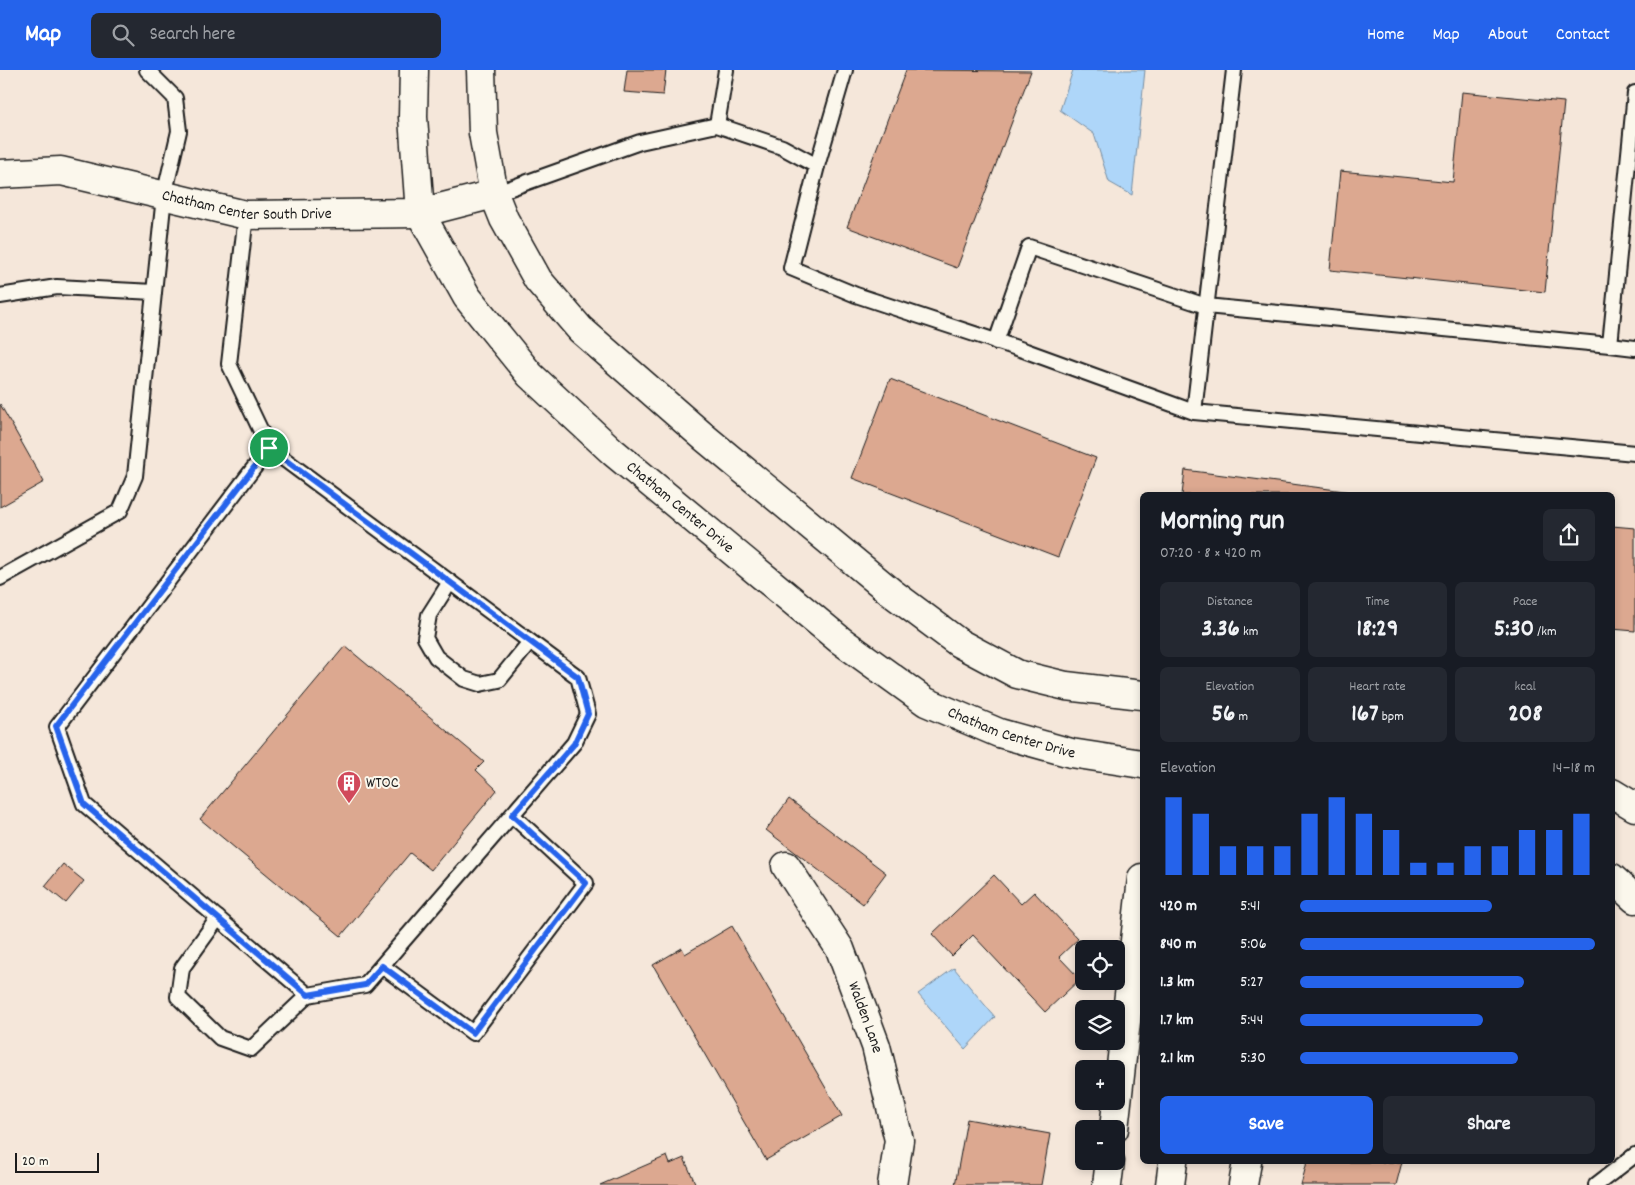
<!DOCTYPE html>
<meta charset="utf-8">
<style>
:root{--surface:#171b24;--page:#242831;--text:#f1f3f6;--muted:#9ea1a6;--accent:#2563eb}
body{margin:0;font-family:Dekko,sans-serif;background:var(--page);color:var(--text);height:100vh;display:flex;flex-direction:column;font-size:19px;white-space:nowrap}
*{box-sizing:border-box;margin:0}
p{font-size:16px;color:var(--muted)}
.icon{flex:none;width:28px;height:28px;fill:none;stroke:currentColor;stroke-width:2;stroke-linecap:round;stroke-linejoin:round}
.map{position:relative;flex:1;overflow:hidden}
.side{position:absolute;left:1140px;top:422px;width:475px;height:672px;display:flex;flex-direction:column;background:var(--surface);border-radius:8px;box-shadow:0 2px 8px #0003}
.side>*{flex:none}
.buttons{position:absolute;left:1075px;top:870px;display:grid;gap:10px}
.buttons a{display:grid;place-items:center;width:50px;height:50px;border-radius:8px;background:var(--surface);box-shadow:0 2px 8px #0003;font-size:25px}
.scale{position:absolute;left:15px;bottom:12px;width:84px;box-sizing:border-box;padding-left:5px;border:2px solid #1c1c1c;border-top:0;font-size:14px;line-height:18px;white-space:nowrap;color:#1c1c1c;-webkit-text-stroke:4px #fbf7ec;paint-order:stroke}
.pin{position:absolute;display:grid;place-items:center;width:42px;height:42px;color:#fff;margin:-21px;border:2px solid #fff;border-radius:50%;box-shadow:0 1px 5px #0007}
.round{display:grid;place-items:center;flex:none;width:52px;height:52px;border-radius:8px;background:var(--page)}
.overview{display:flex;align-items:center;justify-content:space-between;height:85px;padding:0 20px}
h1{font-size:28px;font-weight:700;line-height:38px}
.metrics{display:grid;grid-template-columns:repeat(3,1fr);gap:8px;height:85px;padding:5px 20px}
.metrics div{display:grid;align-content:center;border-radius:8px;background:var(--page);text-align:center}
.metrics b{font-size:25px;font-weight:700}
.metrics small{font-size:14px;font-weight:400}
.metrics p{font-size:14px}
.chart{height:140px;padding:10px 20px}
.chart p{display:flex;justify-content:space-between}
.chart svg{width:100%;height:90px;margin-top:5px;stroke:var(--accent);stroke-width:6}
.primary-button{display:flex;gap:10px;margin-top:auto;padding:10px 20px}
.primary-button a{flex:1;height:58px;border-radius:8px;background:var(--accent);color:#fff;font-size:20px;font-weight:700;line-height:58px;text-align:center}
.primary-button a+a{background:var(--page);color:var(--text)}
ul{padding:0 20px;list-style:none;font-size:16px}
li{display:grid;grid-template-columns:80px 60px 1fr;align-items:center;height:38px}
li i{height:12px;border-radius:6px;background:var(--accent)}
header{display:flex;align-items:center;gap:30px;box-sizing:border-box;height:70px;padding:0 25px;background:var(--accent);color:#fff}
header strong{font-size:24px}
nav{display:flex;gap:28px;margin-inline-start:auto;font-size:18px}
.search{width:350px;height:45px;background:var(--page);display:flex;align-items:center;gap:12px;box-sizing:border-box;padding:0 18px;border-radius:8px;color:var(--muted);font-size:19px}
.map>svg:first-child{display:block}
.water{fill:#aed6f9;stroke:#748ca1}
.building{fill:#dca890;stroke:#1c1c1c}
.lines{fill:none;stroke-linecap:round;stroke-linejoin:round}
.service-casing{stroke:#1c1c1c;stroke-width:18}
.minor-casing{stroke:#1c1c1c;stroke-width:31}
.service{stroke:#fbf7ec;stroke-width:14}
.minor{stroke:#fbf7ec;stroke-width:28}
.route-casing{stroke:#fff;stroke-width:10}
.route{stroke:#2563eb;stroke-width:6}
.labels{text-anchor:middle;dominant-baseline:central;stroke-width:4;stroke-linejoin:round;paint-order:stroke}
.street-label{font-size:16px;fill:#1c1c1c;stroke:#fbf7ec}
.poi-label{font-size:16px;fill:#1c1c1c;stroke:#fbf7ec;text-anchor:start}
</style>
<header>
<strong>Map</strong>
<div class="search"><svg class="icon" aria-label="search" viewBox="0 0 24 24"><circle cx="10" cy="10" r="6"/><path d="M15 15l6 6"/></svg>Search here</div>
<nav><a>Home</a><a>Map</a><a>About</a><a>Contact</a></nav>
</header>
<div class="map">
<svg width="1635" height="1115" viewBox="0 0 1635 1115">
<rect width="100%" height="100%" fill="#f5e7da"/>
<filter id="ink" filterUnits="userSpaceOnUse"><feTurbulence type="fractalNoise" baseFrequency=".02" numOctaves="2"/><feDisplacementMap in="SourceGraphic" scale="10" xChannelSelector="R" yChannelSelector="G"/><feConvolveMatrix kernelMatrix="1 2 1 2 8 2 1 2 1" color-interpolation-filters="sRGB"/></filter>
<g filter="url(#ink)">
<g class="water">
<polygon points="1073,0 1145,0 1132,125 1109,112 1094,64 1060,40"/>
<polygon points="954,898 995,947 965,979 918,924"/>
</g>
<g class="building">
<polygon points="627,0 666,0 663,25 624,22"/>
<polygon points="906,0 1031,1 957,198 847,157"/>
<polygon points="1462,22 1564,32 1545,222 1330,200 1340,101 1453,112"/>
<polygon points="890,309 1096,388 1058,487 852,408"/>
<polygon points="0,334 44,412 0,437"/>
<polygon points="1185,400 1375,425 1182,425"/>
<polygon points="1612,456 1635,458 1635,561 1612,559"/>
<polygon points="345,576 484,692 476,700 497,720 431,800 410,783 341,866 200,749"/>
<polygon points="789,729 886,803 863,834 766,760"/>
<polygon points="63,794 84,811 66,833 45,816"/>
<polygon points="994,805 1021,834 1034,822 1078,869 1059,887 1080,909 1045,942 973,865 952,886 932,864"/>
<polygon points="732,856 842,1046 766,1090 653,895 682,878 685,884"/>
<polygon points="967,1049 1050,1064 1041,1115 955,1115"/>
<polygon points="667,1086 670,1094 684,1088 696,1115 600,1115"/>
<polygon points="1307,1092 1402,1092 1396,1115 1301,1115"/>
</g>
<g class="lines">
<defs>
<g id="service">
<polyline points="1234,0 1194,342 1635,383"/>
<polyline points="717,55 726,0"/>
<polyline points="817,96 845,0"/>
<polyline points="494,124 640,72 717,55 782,77 817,96 791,198 856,225 1026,281 1194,342"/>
<polyline points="246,145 229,294 269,378"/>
<polyline points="0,226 57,217 154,222"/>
<polyline points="996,272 1029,177 1206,236 1610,275 1635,23"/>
<polyline points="1610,275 1635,278"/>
<polygon points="269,378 578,607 588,644 574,673 365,915 308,925 84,734 57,657"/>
<polyline points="0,508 120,441 135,406 164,126 179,61 175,28 147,0"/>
<polyline points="450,512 429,545 425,568 436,587 464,609 480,614 499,610 530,572"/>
<polyline points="218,848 182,898 178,927 220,968 251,979 308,925"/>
<polyline points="382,896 473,963 586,813 512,745"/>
<polyline points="1596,1115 1635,1085"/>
</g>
<g id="minor">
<path id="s1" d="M 414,0 L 413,47 L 420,143 L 467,227 L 530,305 L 613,382 L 840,570 L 926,632 L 999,663 L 1071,683 L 1142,694"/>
<polyline points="481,0 483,63 494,124 504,149 538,210 580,259 705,368 892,523 959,573 1017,604 1066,616 1142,625"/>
<path id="s2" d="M 0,104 L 61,101 L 246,145 L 420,143 L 494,124"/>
<polyline points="1612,723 1635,737"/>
<path id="s3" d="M 786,796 L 840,879 L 876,976 L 899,1070 L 892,1115"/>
<polyline points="1612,808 1635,829"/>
<polyline points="1114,1059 1142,808"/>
<polyline points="1107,1115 1110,1091"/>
<polyline points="1170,1115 1173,1092"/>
<polyline points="1243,1115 1247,1092"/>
</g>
</defs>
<use href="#service" class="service-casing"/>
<use href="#minor" class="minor-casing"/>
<use href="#service" class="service"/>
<use href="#minor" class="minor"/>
</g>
</g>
<g class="lines" filter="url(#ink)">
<defs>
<polygon id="route" points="269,378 578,607 588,644 574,674 512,745 586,813 473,963 382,896 365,915 308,925 84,734 56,656"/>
</defs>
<use href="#route" class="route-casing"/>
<use href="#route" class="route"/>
</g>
<defs>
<symbol id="building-pin" viewBox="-11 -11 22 30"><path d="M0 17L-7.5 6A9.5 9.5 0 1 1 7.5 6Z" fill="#d1495b" stroke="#fbf7ec"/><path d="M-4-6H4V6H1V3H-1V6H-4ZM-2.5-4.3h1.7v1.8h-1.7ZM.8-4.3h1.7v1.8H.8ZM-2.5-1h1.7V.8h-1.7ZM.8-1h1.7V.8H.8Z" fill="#fff"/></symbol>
</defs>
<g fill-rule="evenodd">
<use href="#building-pin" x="335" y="699" width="28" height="38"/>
</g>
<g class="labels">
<g class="street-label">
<text stroke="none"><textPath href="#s2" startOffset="251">Chatham Center South Drive</textPath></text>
<text stroke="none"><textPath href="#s1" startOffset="540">Chatham Center Drive</textPath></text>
<text stroke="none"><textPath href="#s1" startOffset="945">Chatham Center Drive</textPath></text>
<text stroke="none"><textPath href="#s3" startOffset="172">Walden Lane</textPath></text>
</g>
<g class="poi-label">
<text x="366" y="713">WTOC</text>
</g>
</g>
</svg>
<div class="buttons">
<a><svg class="icon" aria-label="locate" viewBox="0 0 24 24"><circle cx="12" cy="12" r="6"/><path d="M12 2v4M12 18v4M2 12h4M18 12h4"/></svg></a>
<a><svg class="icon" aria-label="layers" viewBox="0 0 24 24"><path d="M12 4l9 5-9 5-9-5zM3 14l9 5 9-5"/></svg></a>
<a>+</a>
<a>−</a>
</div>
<div class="scale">20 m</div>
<div class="pin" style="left:269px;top:378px;background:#1e9e55"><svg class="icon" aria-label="arrive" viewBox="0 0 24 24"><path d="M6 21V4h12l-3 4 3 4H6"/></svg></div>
<section class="side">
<div class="overview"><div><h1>Morning run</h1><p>07:20 · 8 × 420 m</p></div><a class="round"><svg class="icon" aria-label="share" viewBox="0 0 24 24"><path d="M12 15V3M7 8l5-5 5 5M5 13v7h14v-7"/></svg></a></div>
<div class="metrics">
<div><p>Distance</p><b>3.36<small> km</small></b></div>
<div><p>Time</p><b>18:29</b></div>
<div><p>Pace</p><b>5:30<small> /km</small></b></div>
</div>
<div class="metrics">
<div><p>Elevation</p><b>56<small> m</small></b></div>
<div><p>Heart rate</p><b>167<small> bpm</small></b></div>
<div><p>kcal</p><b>208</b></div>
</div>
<div class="chart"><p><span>Elevation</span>14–18 m</p>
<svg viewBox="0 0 160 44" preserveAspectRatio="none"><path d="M5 44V6M15 44V14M25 44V30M35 44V30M45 44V30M55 44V14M65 44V6M75 44V14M85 44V22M95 44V38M105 44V38M115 44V30M125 44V30M135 44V22M145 44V22M155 44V14"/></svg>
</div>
<ul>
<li><b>420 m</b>5:41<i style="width:65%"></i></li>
<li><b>840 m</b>5:06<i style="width:100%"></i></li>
<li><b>1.3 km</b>5:27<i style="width:76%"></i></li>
<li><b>1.7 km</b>5:44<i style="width:62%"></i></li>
<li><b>2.1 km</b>5:30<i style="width:74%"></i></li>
</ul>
<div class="primary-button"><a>Save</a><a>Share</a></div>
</section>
</div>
